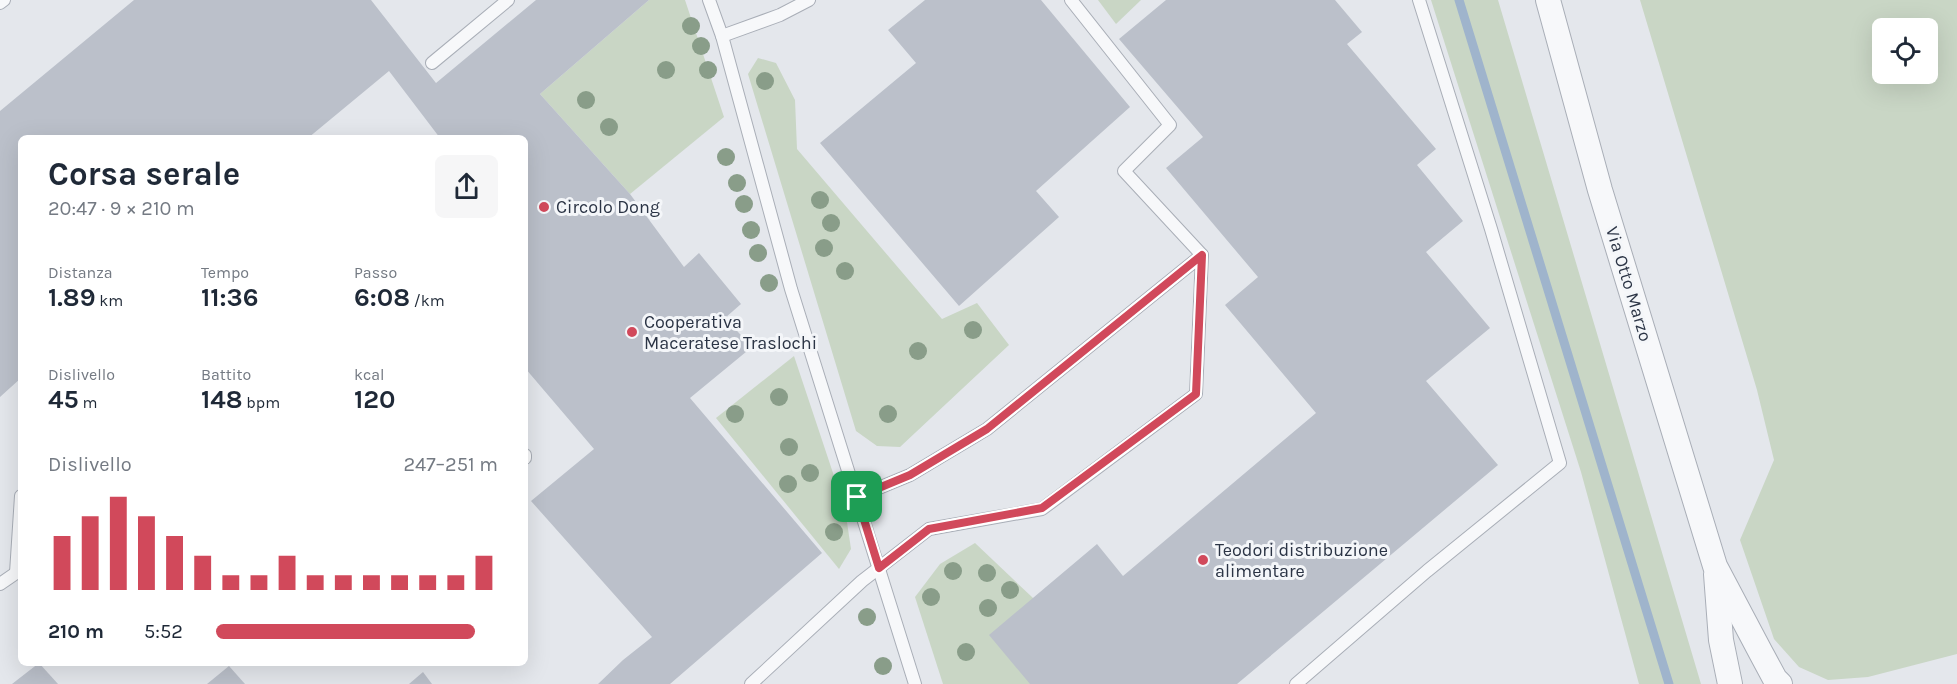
<!DOCTYPE html>
<html lang="it">
<meta charset="utf-8">
<style>
:root{--surface:#fff;--page:#f6f6f7;--text:#1f2937;--muted:#747a83;--accent:#d1495b}
body{margin:0;font-family:Karla,sans-serif;background:var(--page);color:var(--text);height:100vh;display:flex;flex-direction:column;font-size:22px;white-space:nowrap}
*{box-sizing:border-box;margin:0}
p{font-size:20px;color:var(--muted)}
.icon{flex:none;width:33px;height:33px;fill:none;stroke:currentColor;stroke-width:2;stroke-linecap:round;stroke-linejoin:round}
.map{position:relative;flex:1;overflow:hidden}
.side{position:absolute;left:18px;top:135px;width:510px;height:531px;display:flex;flex-direction:column;background:var(--surface);border-radius:9px;box-shadow:0 6px 24px #0002}
.side>*{flex:none}
.controls{position:absolute;left:1872px;top:18px;display:grid;gap:12px}
.controls a{display:grid;place-items:center;width:66px;height:66px;border-radius:9px;background:var(--surface);box-shadow:0 6px 24px #0002;font-size:30px}
.pin{position:absolute;display:grid;place-items:center;width:51px;height:51px;color:#fff;margin:-26px;border-radius:12px;box-shadow:0 3px 9px #0006}
.round{display:grid;place-items:center;flex:none;width:63px;height:63px;border-radius:9px;background:var(--page)}
.headline{display:flex;align-items:center;justify-content:space-between;height:102px;padding:0 30px}
h1{font-size:33px;font-weight:700;line-height:45px}
.stats{display:grid;grid-template-columns:repeat(3,1fr);gap:9px;height:102px;padding:6px 30px}
.stats div{display:grid;align-content:center}
.stats b{font-size:26px;font-weight:700}
.stats small{font-size:16px;font-weight:400}
.stats p{font-size:16px}
.chart{height:168px;padding:12px 30px}
.chart p{display:flex;justify-content:space-between}
.chart svg{width:100%;height:108px;margin-top:6px;stroke:var(--accent);stroke-width:6}
ul{padding:0 30px;list-style:none;font-size:20px}
li{display:grid;grid-template-columns:96px 72px 1fr;align-items:center;height:45px}
li i{height:15px;border-radius:8px;background:var(--accent)}
.map>svg:first-child{display:block}
.green{fill:#c9d6c5;fill-rule:evenodd}
.lines{fill:none;stroke-linecap:round;stroke-linejoin:round}
.stream{stroke:#9fb4cc;stroke-width:9}
.building{fill:#bbc0ca}
.service-casing{stroke:#a9aeb7;stroke-width:14}
.minor-casing{stroke:#a9aeb7;stroke-width:26}
.service{stroke:#f7f8fa;stroke-width:12}
.minor{stroke:#f7f8fa;stroke-width:24}
.tree{fill:#899d89}
.route-casing{stroke:#fff;stroke-width:12}
.route{stroke:#d1495b;stroke-width:8}
.poi-dot{fill:#d1495b;stroke:#f4f6f9;stroke-width:2}
.labels{text-anchor:middle;dominant-baseline:central;stroke-width:6;stroke-linejoin:round;paint-order:stroke}
.poi-label{font-size:18px;fill:#2b3445;stroke:#f4f6f9;text-anchor:start}
.street-label{font-size:18px;fill:#2b3445;stroke:#f4f6f9}
</style>
<div class="map">
<svg width="1957" height="684" viewBox="0 0 1957 684">
<rect width="100%" height="100%" fill="#e4e7ec"/>
<g class="green">
<polygon points="649,0 685,0 724,117 630,194 540,94"/>
<polygon points="1098,0 1141,0 1116,24"/>
<polygon points="1431,0 1498,0 1701,684 1639,684 1581,472"/>
<path d="M 1640,0 L 1957,0 L 1957,654 L 1868,677 L 1828,680 L 1799,667 L 1774,639 L 1740,540 L 1774,460 L 1757,390 ZM 1882,28 L 1928,28 L 1928,74 L 1882,74 Z"/>
<polygon points="758,58 776,63 795,100 797,149 942,319 977,303 1009,345 900,447 877,446 856,431 748,74"/>
<polygon points="794,356 845,509 851,549 839,569 716,418"/>
<polygon points="975,543 1033,598 1030,684 943,684 915,597 940,564"/>
</g>
<g class="lines">
<polyline class="stream" points="1459,0 1669,684"/>
</g>
<g class="building">
<polygon points="134,0 371,0 436,83 536,0 649,0 540,94 630,194 684,267 699,253 741,304 725,318 752,347 690,398 822,553 670,684 598,684 623,660 652,637 531,501 594,449 525,368 525,248 527,247 525,244 525,138 440,138 389,71 308,138 21,138 21,378 0,397 0,111"/>
<polygon points="925,0 1041,0 1130,107 1036,191 1059,217 959,306 820,143 916,63 888,30"/>
<polygon points="1166,0 1335,0 1362,32 1347,44 1436,149 1417,165 1463,221 1426,252 1490,328 1426,381 1498,465 1237,684 1030,684 989,635 1097,544 1123,576 1316,413 1225,305 1258,277 1166,168 1203,137 1119,39"/>
<polygon points="39,663 58,684 12,684"/>
<polygon points="229,666 245,684 207,684"/>
<polygon points="423,672 432,684 409,684"/>
</g>
<g class="lines">
<defs>
<g id="service">
<polyline points="709,0 722,36 791,289 915,684"/>
<polyline points="1071,0 1170,125 1124,171 1202,255"/>
<polyline points="0,3 4,0"/>
<polyline points="722,36 780,15 809,0"/>
<polyline points="432,63 508,0"/>
<polyline points="525,455 525,458"/>
<polyline points="16,573 21,496"/>
<polyline points="0,584 16,573"/>
<polyline points="751,684 862,581 929,529 1042,509 1196,394 1202,255 987,429 910,475 857,497"/>
<polyline points="1296,684 1427,571 1560,463 1491,229 1419,0"/>
</g>
<g id="minor">
<polyline points="1548,0 1600,190 1715,566 1761,653 1775,679 1780,684"/>
<polyline points="1716,574 1721,640 1730,684"/>
</g>
</defs>
<use href="#service" class="service-casing"/>
<use href="#minor" class="minor-casing"/>
<use href="#service" class="service"/>
<use href="#minor" class="minor"/>
</g>
<g class="tree">
<circle cx="691" cy="26" r="9"/>
<circle cx="701" cy="46" r="9"/>
<circle cx="666" cy="70" r="9"/>
<circle cx="708" cy="70" r="9"/>
<circle cx="765" cy="81" r="9"/>
<circle cx="586" cy="100" r="9"/>
<circle cx="609" cy="127" r="9"/>
<circle cx="726" cy="157" r="9"/>
<circle cx="737" cy="183" r="9"/>
<circle cx="820" cy="200" r="9"/>
<circle cx="744" cy="204" r="9"/>
<circle cx="831" cy="223" r="9"/>
<circle cx="751" cy="230" r="9"/>
<circle cx="824" cy="248" r="9"/>
<circle cx="758" cy="253" r="9"/>
<circle cx="845" cy="271" r="9"/>
<circle cx="769" cy="283" r="9"/>
<circle cx="973" cy="330" r="9"/>
<circle cx="918" cy="351" r="9"/>
<circle cx="779" cy="397" r="9"/>
<circle cx="735" cy="414" r="9"/>
<circle cx="888" cy="414" r="9"/>
<circle cx="789" cy="447" r="9"/>
<circle cx="810" cy="473" r="9"/>
<circle cx="788" cy="484" r="9"/>
<circle cx="834" cy="532" r="9"/>
<circle cx="953" cy="571" r="9"/>
<circle cx="987" cy="573" r="9"/>
<circle cx="1010" cy="590" r="9"/>
<circle cx="931" cy="597" r="9"/>
<circle cx="988" cy="608" r="9"/>
<circle cx="867" cy="617" r="9"/>
<circle cx="966" cy="652" r="9"/>
<circle cx="883" cy="666" r="9"/>
</g>
<g class="lines">
<defs>
<polygon id="route" points="1202,255 1196,394 1042,508 929,529 879,568 857,497 910,475 987,429"/>
</defs>
<use href="#route" class="route-casing"/>
<use href="#route" class="route"/>
</g>
<g class="poi-dot">
<circle cx="544" cy="207" r="6"/>
<circle cx="632" cy="332" r="6"/>
<circle cx="1203" cy="560" r="6"/>
</g>
<g class="labels">
<g class="poi-label">
<text x="556" y="207">Circolo Dong</text>
<text x="644" y="322">Cooperativa<tspan x="644" dy="21">Maceratese Traslochi</tspan></text>
<text x="1215" y="550">Teodori distribuzione<tspan x="1215" dy="21">alimentare</tspan></text>
</g>
<g class="street-label">
<text transform="translate(1629 284) rotate(73)">Via Otto Marzo</text>
</g>
</g>
</svg>
<div class="controls">
<a><svg class="icon" aria-label="locate" viewBox="0 0 24 24"><circle cx="12" cy="12" r="6"/><path d="M12 2v4M12 18v4M2 12h4M18 12h4"/></svg></a>
</div>
<div class="pin" style="left:857px;top:497px;background:#1e9e55"><svg class="icon" aria-label="arrive" viewBox="0 0 24 24"><path d="M6 21V4h12l-3 4 3 4H6"/></svg></div>
<section class="side">
<div class="headline"><div><h1>Corsa serale</h1><p>20:47 · 9 × 210 m</p></div><a class="round"><svg class="icon" aria-label="share" viewBox="0 0 24 24"><path d="M12 15V3M7 8l5-5 5 5M5 13v7h14v-7"/></svg></a></div>
<div class="stats">
<div><p>Distanza</p><b>1.89<small> km</small></b></div>
<div><p>Tempo</p><b>11:36</b></div>
<div><p>Passo</p><b>6:08<small> /km</small></b></div>
</div>
<div class="stats">
<div><p>Dislivello</p><b>45<small> m</small></b></div>
<div><p>Battito</p><b>148<small> bpm</small></b></div>
<div><p>kcal</p><b>120</b></div>
</div>
<div class="chart"><p><span>Dislivello</span>247–251 m</p>
<svg viewBox="0 0 160 44" preserveAspectRatio="none"><path d="M5 44V22M15 44V14M25 44V6M35 44V14M45 44V22M55 44V30M65 44V38M75 44V38M85 44V30M95 44V38M105 44V38M115 44V38M125 44V38M135 44V38M145 44V38M155 44V30"/></svg>
</div>
<ul>
<li><b>210 m</b>5:52<i style="width:92%"></i></li>
</ul>
</section>
</div>
